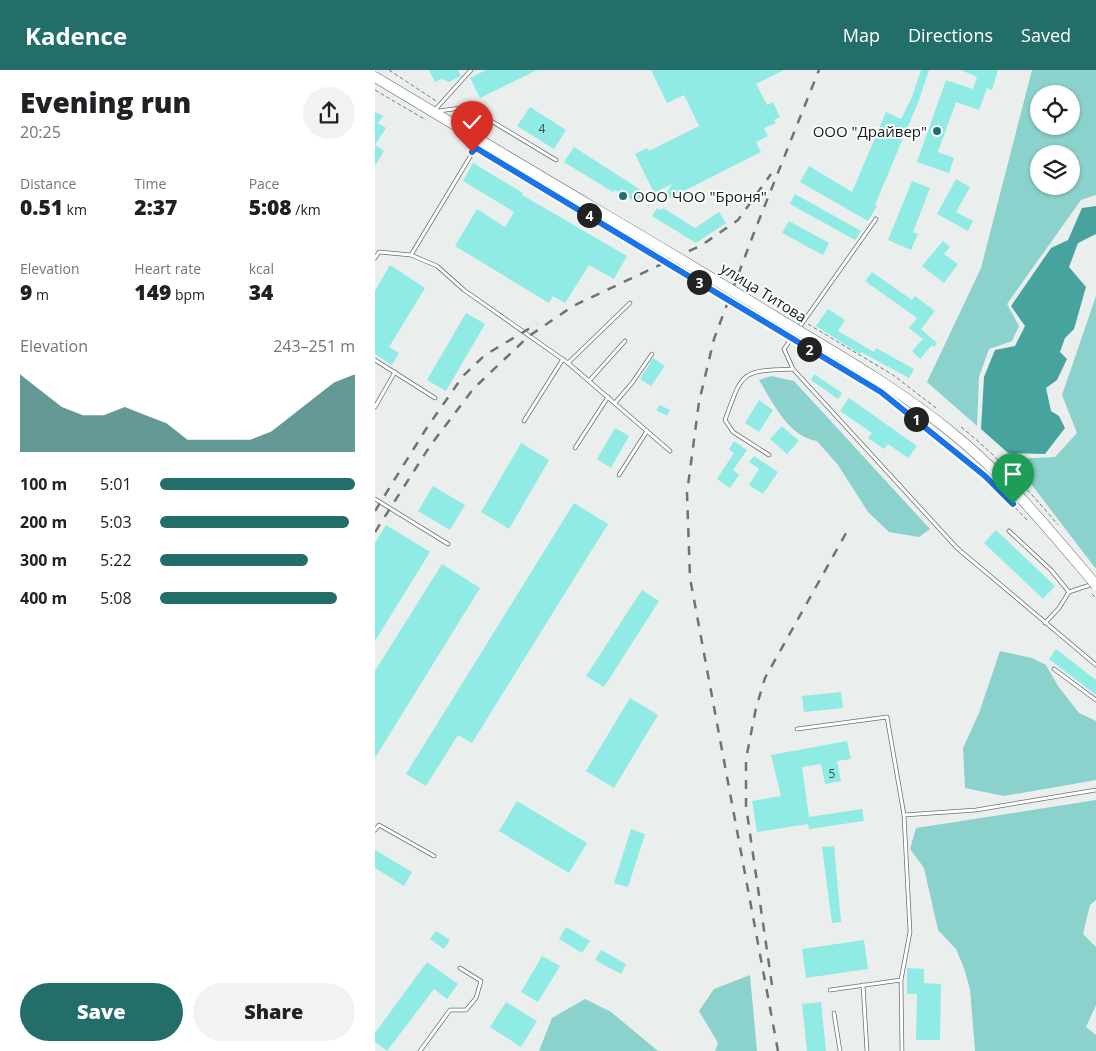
<!DOCTYPE html>
<meta charset="utf-8">
<style>
:root{--surface:#fff;--page:#f2f2f2;--text:#202124;--muted:#757577;--accent:#246e69}
body{margin:0;font-family:"Open Sans",sans-serif;background:var(--page);color:var(--text);height:100vh;display:flex;flex-direction:column;font-size:19px;white-space:nowrap}
*{box-sizing:border-box;margin:0}
p{font-size:16px;color:var(--muted)}
.icon{flex:none;width:28px;height:28px;fill:none;stroke:currentColor;stroke-width:2;stroke-linecap:round;stroke-linejoin:round}
.map{position:relative;flex:1;overflow:hidden}
.side{display:flex;flex-direction:column;background:var(--surface);width:375px}
.side>*{flex:none}
.fabs{position:absolute;left:655px;top:15px;display:grid;gap:10px}
.fabs a{display:grid;place-items:center;width:50px;height:50px;border-radius:50%;background:var(--surface);box-shadow:0 1px 4px #0004;font-size:25px}
.pin{position:absolute;display:grid;place-items:center;width:42px;height:42px;color:#fff;margin:-51px -21px;border-radius:50% 50% 50% 0;rotate:-45deg;box-shadow:0 0 5px #0007}
.pin .icon{rotate:45deg}
.km{position:absolute;width:25px;height:25px;margin:-12px;border-radius:50%;background:#222;color:#fff;font-size:14px;line-height:25px;text-align:center}
.round{display:grid;place-items:center;flex:none;width:52px;height:52px;border-radius:26px;background:var(--page)}
.headline{display:flex;align-items:center;justify-content:space-between;height:85px;padding:0 20px}
h1{font-size:28px;font-weight:800;line-height:38px}
.stats{display:grid;grid-template-columns:repeat(3,1fr);gap:8px;height:85px;padding:5px 20px}
.stats div{display:grid;align-content:center}
.stats b{font-size:21px;font-weight:800}
.stats small{font-size:14px;font-weight:400}
.stats p{font-size:14px}
.chart{height:140px;padding:10px 20px}
.chart p{display:flex;justify-content:space-between}
.chart svg{width:100%;height:90px;margin-top:5px;fill:var(--accent);opacity:.7}
.primary-button{display:flex;gap:10px;margin-top:auto;padding:10px 20px}
.primary-button a{flex:1;height:58px;border-radius:30px;background:var(--accent);color:#fff;font-size:20px;font-weight:800;line-height:58px;text-align:center}
.primary-button a+a{background:var(--page);color:var(--text)}
ul{padding:0 20px;list-style:none;font-size:16px}
li{display:grid;grid-template-columns:80px 60px 1fr;align-items:center;height:38px}
li i{height:12px;border-radius:6px;background:var(--accent)}
header{display:flex;align-items:center;gap:30px;box-sizing:border-box;height:70px;padding:0 25px;background:var(--accent);color:#fff}
header strong{font-size:24px}
nav{display:flex;gap:28px;margin-inline-start:auto;font-size:18px}
main{display:flex;flex:1;min-height:0}
.map>svg:first-child{display:block}
.green{fill:#8bd2cc;fill-rule:evenodd}
.water{fill:#46a39d}
.building{fill:#8febe3}
.lines{fill:none;stroke-linecap:round;stroke-linejoin:round}
.service-casing{stroke:#6c7070;stroke-width:4.5}
.secondary-casing{stroke:#6c7070;stroke-width:11}
.path{stroke:#797d7c;stroke-width:1;stroke-dasharray:4 2.5;stroke-linecap:butt}
.service{stroke:#fff;stroke-width:3}
.secondary{stroke:#fff;stroke-width:10}
.rail{stroke:#707372;stroke-width:2.5;stroke-dasharray:9 9;stroke-linecap:butt}
.secondary-bridge-casing{stroke:#6c7070;stroke-width:11;stroke-linecap:butt}
.path-bridge{stroke:#797d7c;stroke-width:1;stroke-dasharray:4 2.5;stroke-linecap:butt}
.secondary-bridge{stroke:#fff;stroke-width:10}
.route-casing{stroke:#fff;stroke-width:10}
.route{stroke:#1a73e8;stroke-width:6}
.poi-dot{fill:#246e69;stroke:#f8fcfc;stroke-width:2}
.labels{text-anchor:middle;dominant-baseline:central;stroke-width:4;stroke-linejoin:round;paint-order:stroke}
.number-label{font-size:12px;fill:#37504d}
.poi-label{font-size:15px;fill:#1a1c1b;stroke:#f8fcfc;text-anchor:end}
.street-label{font-size:15px;fill:#1a1c1b;stroke:#f8fcfc}
</style>
<header>
<strong>Kadence</strong>
<nav><a>Map</a><a>Directions</a><a>Saved</a></nav>
</header>
<main>
<section class="side">
<div class="headline"><div><h1>Evening run</h1><p>20:25</p></div><a class="round"><svg class="icon" aria-label="share" viewBox="0 0 24 24"><path d="M12 15V3M7 8l5-5 5 5M5 13v7h14v-7"/></svg></a></div>
<div class="stats">
<div><p>Distance</p><b>0.51<small> km</small></b></div>
<div><p>Time</p><b>2:37</b></div>
<div><p>Pace</p><b>5:08<small> /km</small></b></div>
</div>
<div class="stats">
<div><p>Elevation</p><b>9<small> m</small></b></div>
<div><p>Heart rate</p><b>149<small> bpm</small></b></div>
<div><p>kcal</p><b>34</b></div>
</div>
<div class="chart"><p><span>Elevation</span>243–251 m</p>
<svg viewBox="0 0 160 44" preserveAspectRatio="none"><path d="M0 44V6L10 14L20 22L30 26L40 26L50 22L60 26L70 30L80 38L90 38L100 38L110 38L120 34L130 26L140 18L150 10L160 6V44z"/></svg>
</div>
<ul>
<li><b>100 m</b>5:01<i style="width:100%"></i></li>
<li><b>200 m</b>5:03<i style="width:97%"></i></li>
<li><b>300 m</b>5:22<i style="width:76%"></i></li>
<li><b>400 m</b>5:08<i style="width:91%"></i></li>
</ul>
<div class="primary-button"><a>Save</a><a>Share</a></div>
</section>
<div class="map">
<svg width="721" height="981" viewBox="0 0 721 981">
<rect width="100%" height="100%" fill="#eaefee"/>
<g class="green">
<path d="M 657,0 L 721,0 L 721,125 L 706,130 L 632,234 L 644,256 L 637,271 L 614,279 L 604,307 L 602,356 L 552,312 L 606,198 ZM 664,24 L 696,24 L 696,56 L 664,56 ZM 664,84 L 696,84 L 696,116 L 664,116 Z"/>
<polygon points="721,226 721,499 637,389 680,387 702,363 687,325"/>
<path d="M 396,306 L 419,311 L 555,459 L 544,467 L 514,462 L 493,442 L 463,395 L 442,371 C 413,366 399,334 384,310 Z"/>
<polygon points="625,581 657,588 671,595 683,616 704,643 721,651 721,710 629,726 590,718 588,678 604,643"/>
<polygon points="721,730 721,830 715,835 708,864 721,877 721,935 711,957 721,965 721,981 600,981 595,919 589,898 581,879 563,860 549,798 535,779 541,758"/>
<polygon points="375,905 382,981 340,981 343,973 324,941 339,919"/>
<polygon points="210,929 236,942 283,981 164,981 177,948"/>
</g>
<polygon class="water" points="721,136 721,164 703,173 694,197 711,217 699,259 690,268 685,282 692,289 682,310 671,318 676,341 684,346 690,358 670,384 633,383 606,359 609,307 620,280 640,276 650,256 636,236 676,178 693,170 707,138"/>
<g class="building">
<polygon points="54,0 83,0 86,6 74,12 66,9 60,12"/>
<polygon points="111,0 162,0 105,28 95,8"/>
<polygon points="276,0 409,0 381,14 392,35 398,32 405,47 399,50 401,53 389,58 393,66 381,72 386,82 295,128 292,122 297,114 279,123 260,84 272,78 274,81 324,56 309,25 292,33"/>
<polygon points="546,0 554,0 544,30 500,135 502,136 493,151 425,112 434,96 477,122 511,42 526,49 537,27"/>
<polygon points="586,0 623,0 617,20 612,18 604,40 581,32 563,82 579,88 574,103 542,92 571,10 598,19 602,7"/>
<polygon points="155,37 191,60 179,79 142,56"/>
<polygon points="0,42 8,46 3,53 11,58 0,75 9,81 0,96"/>
<polygon points="199,77 269,122 265,130 261,132 240,120 238,122 189,92"/>
<polygon points="98,93 148,123 147,125 252,186 239,209 214,195 190,233 178,226 174,233 80,176 102,139 130,157 139,142 88,111"/>
<polygon points="581,109 595,117 581,142 598,151 593,161 562,144"/>
<polygon points="537,111 555,118 538,162 543,164 536,180 513,170"/>
<polygon points="420,124 486,161 480,170 415,134"/>
<polygon points="282,138 286,140 288,138 320,158 344,142 351,153 321,173 277,146"/>
<polygon points="414,151 454,173 448,185 407,163"/>
<polygon points="568,171 575,177 569,184 583,194 569,213 547,196"/>
<polygon points="15,195 50,218 14,277 24,283 17,295 0,284 0,221"/>
<polygon points="497,202 537,230 540,226 560,241 546,259 562,273 559,277 557,275 545,289 537,281 548,269 534,258 542,248 490,211"/>
<polygon points="453,239 470,250 463,261 499,282 501,278 539,299 534,308 486,282 485,284 441,256"/>
<polygon points="91,243 110,254 71,321 52,310"/>
<polygon points="278,288 290,296 276,316 265,309"/>
<polygon points="439,304 467,323 463,329 436,310"/>
<polygon points="474,328 542,376 533,388 513,374 509,379 493,368 497,363 465,341"/>
<polygon points="384,330 398,340 384,362 370,353"/>
<polygon points="285,335 295,340 292,346 281,340"/>
<polygon points="407,356 424,371 412,384 395,369"/>
<polygon points="240,358 254,366 236,398 222,389"/>
<polygon points="359,371 372,380 358,400 364,405 355,418 342,409 359,383 354,379"/>
<polygon points="146,373 174,390 134,459 106,442"/>
<polygon points="379,386 403,402 388,424 374,415 384,399 374,392"/>
<polygon points="58,416 90,435 75,460 43,441"/>
<polygon points="199,433 233,454 97,673 83,665 51,716 31,704"/>
<polygon points="11,455 55,482 0,571 0,473"/>
<polygon points="621,460 680,516 668,529 609,473"/>
<polygon points="67,494 105,518 0,688 0,601"/>
<polygon points="267,520 284,531 229,617 211,606"/>
<polygon points="681,579 721,610 721,625 674,589"/>
<polygon points="466,622 468,638 429,642 427,626"/>
<polygon points="255,628 283,645 239,718 211,701"/>
<polygon points="472,671 476,689 462,691 466,711 450,714 446,694 427,697 434,747 487,739 489,751 434,759 433,754 382,762 377,731 406,726 396,685"/>
<polygon points="142,731 212,773 194,803 124,761"/>
<polygon points="256,759 270,764 253,817 239,813"/>
<polygon points="459,776 466,852 457,853 447,777"/>
<polygon points="0,780 37,802 29,816 0,798"/>
<polygon points="191,857 215,871 207,883 184,869"/>
<polygon points="61,861 75,870 69,879 55,869"/>
<polygon points="489,870 493,899 431,908 427,879"/>
<polygon points="226,880 251,894 246,904 220,890"/>
<polygon points="167,886 185,896 163,932 146,922"/>
<polygon points="52,892 83,914 72,929 59,919 12,981 0,972 0,963"/>
<polygon points="532,898 549,899 549,913 566,914 565,970 541,970 542,924 532,924"/>
<polygon points="131,932 162,951 146,977 115,957"/>
<polygon points="446,932 451,981 432,981 427,934"/>
</g>
<g class="lines">
<defs>
<g id="service">
<polyline points="59,41 96,0"/>
<polyline points="64,41 93,37 181,90"/>
<polyline points="36,185 104,72"/>
<polyline points="0,188 4,182 36,185 62,196 89,220 193,293 295,381"/>
<polyline points="0,290 60,328"/>
<polyline points="193,293 255,233"/>
<polyline points="418,299 409,279 501,149"/>
<polyline points="214,311 250,271"/>
<polyline points="240,333 257,313 277,284"/>
<polyline points="0,337 20,302"/>
<polyline points="149,351 188,289"/>
<polyline points="200,378 233,327"/>
<path d="M 394,385 L 358,362 L 350,350 C 368,301 365,301 418,299 L 582,478 L 721,595"/>
<polyline points="244,405 272,361"/>
<polyline points="0,429 73,474"/>
<polyline points="634,461 676,500 694,522 684,538 670,553"/>
<polyline points="694,522 718,514"/>
<polyline points="679,599 721,630"/>
<polyline points="422,659 512,647 529,745 601,740 721,720"/>
<polyline points="0,760 4,755 59,786"/>
<polyline points="526,910 527,981"/>
<polyline points="488,915 492,981"/>
<polyline points="455,920 526,910 535,862 529,745"/>
<polyline points="459,943 465,981"/>
<polyline points="45,981 75,940 91,940 101,928 106,911 85,898"/>
</g>
<polyline id="secondary" points="0,7 105,70"/>
</defs>
<use href="#service" class="service-casing"/>
<use href="#secondary" class="secondary-casing"/>
<g class="path">
<polyline points="14,0 61,31"/>
<polyline points="0,20 51,50"/>
</g>
<use href="#service" class="service"/>
<use href="#secondary" class="secondary"/>
<g class="rail">
<polyline points="0,441 51,359 88,306 110,285 162,254"/>
<polyline points="0,462 55,376 99,318 154,266 198,236 327,175 363,150 396,104"/>
<polyline points="397,915 371,736 371,689 381,638 390,608 475,456"/>
<polyline points="403,981 315,508 312,423 324,332 339,269 380,160 444,0"/>
</g>
<defs>
<path id="secondary-bridge" d="M 105,70 C 203,129 302,186 399,246 C 459,282 521,317 576,362 C 631,406 675,461 721,515"/>
</defs>
<use href="#secondary-bridge" class="secondary-bridge-casing"/>
<g class="path-bridge">
<polyline points="386,250 483,309"/>
<polyline points="433,254 518,305 561,338"/>
<polyline points="522,334 608,404"/>
<path d="M 586,357 C 623,387 653,419 683,455"/>
<polyline points="618,414 653,451"/>
<polyline points="717,524 721,528"/>
</g>
<use href="#secondary-bridge" class="secondary-bridge"/>
</g>
<g class="lines">
<defs>
<polyline id="route" points="97,82 101,78 506,322 610,406 638,434"/>
</defs>
<use href="#route" class="route-casing"/>
<use href="#route" class="route"/>
</g>
<g class="poi-dot">
<circle cx="562" cy="61" r="5"/>
<circle cx="248" cy="126" r="5"/>
</g>
<g class="labels">
<g class="number-label">
<text x="167" y="58">4</text>
<text x="457" y="703">5</text>
</g>
<g class="poi-label">
<text x="552" y="61">ООО "Драйвер"</text>
<text x="258" y="126" text-anchor="start">ООО ЧОО "Броня"</text>
</g>
<g class="street-label">
<text transform="translate(389 222) rotate(32)">улица Титова</text>
</g>
</g>
</svg>
<div class="fabs">
<a><svg class="icon" aria-label="locate" viewBox="0 0 24 24"><circle cx="12" cy="12" r="6"/><path d="M12 2v4M12 18v4M2 12h4M18 12h4"/></svg></a>
<a><svg class="icon" aria-label="layers" viewBox="0 0 24 24"><path d="M12 4l9 5-9 5-9-5zM3 14l9 5 9-5"/></svg></a>
</div>
<div class="pin" style="left:638px;top:434px;background:#1e9e55"><svg class="icon" aria-label="arrive" viewBox="0 0 24 24"><path d="M6 21V4h12l-3 4 3 4H6"/></svg></div>
<div class="pin" style="left:97px;top:82px;background:#d93025"><svg class="icon" aria-label="check" viewBox="0 0 24 24"><path d="M5 12l5 5 9-10"/></svg></div>
<b class="km" style="left:541px;top:349px">1</b>
<b class="km" style="left:434px;top:279px">2</b>
<b class="km" style="left:324px;top:212px">3</b>
<b class="km" style="left:214px;top:145px">4</b>
</div>
</main>
